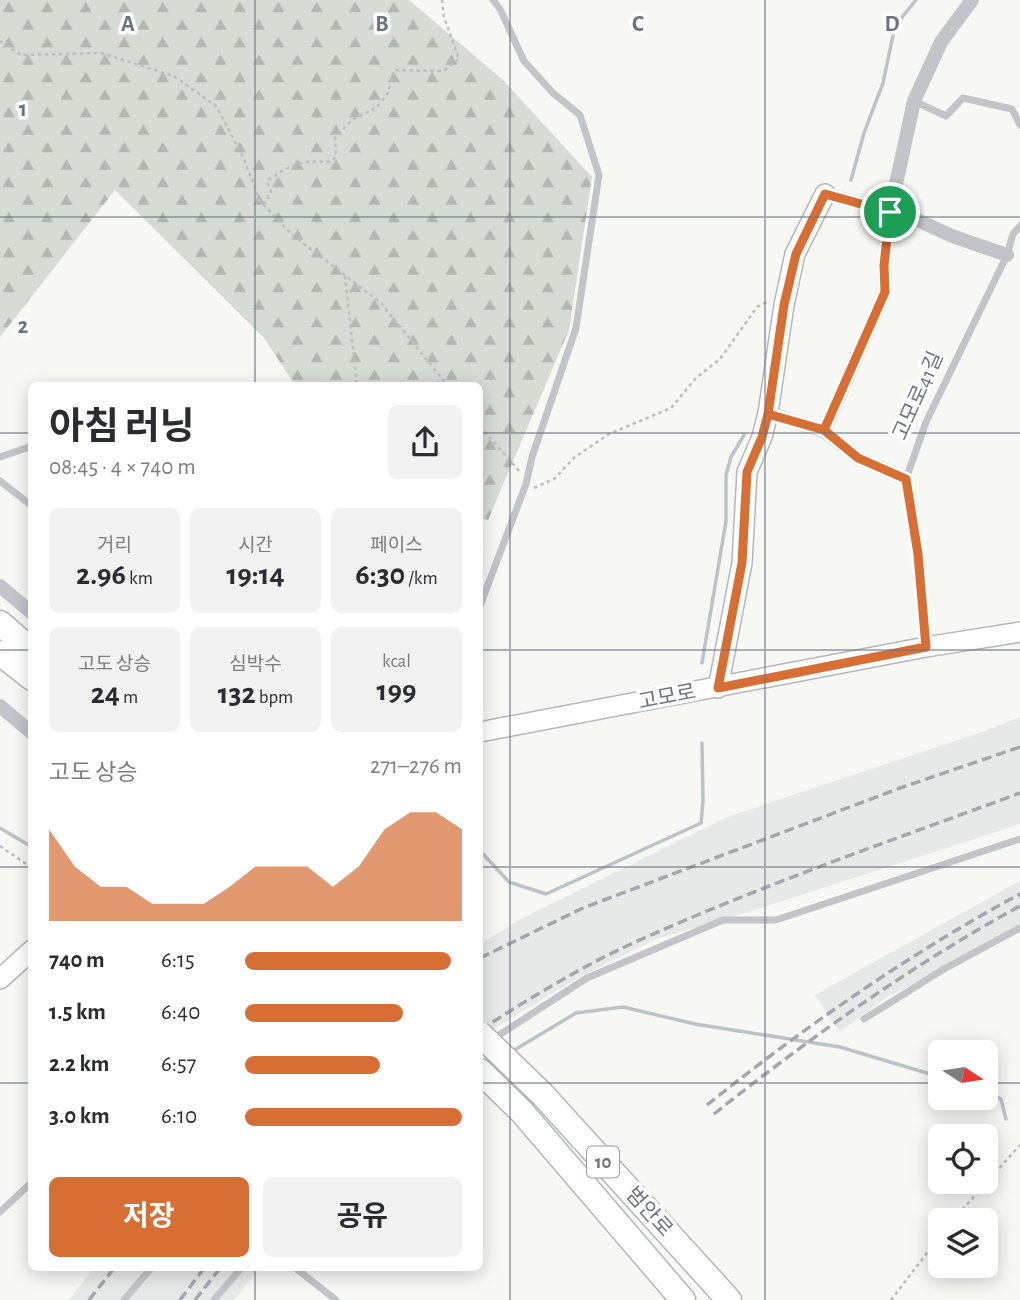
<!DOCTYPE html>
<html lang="ko">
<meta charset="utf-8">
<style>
:root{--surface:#fff;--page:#f2f2f3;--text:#2b2b33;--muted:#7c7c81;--accent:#d76e34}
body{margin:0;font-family:"Alegreya Sans","Noto Sans KR",sans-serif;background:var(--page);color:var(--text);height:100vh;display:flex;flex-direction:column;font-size:26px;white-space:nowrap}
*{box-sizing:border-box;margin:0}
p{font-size:23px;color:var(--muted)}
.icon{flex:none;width:38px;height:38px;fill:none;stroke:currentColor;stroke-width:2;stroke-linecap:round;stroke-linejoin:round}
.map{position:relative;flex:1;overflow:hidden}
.drawer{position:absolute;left:28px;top:382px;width:455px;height:889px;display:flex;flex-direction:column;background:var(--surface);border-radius:10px;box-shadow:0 4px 18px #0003}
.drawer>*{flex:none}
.needle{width:46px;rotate:102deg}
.controls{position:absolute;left:928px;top:1040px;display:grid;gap:14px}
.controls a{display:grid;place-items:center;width:70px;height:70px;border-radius:10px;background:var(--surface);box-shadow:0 4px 18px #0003;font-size:35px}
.pin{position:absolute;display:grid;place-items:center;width:60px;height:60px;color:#fff;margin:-30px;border:4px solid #fff;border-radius:50%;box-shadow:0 2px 7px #0007}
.round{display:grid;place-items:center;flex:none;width:74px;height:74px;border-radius:10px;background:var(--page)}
.summary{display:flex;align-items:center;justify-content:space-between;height:119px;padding:0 21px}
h1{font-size:38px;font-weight:700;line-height:52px}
.metrics{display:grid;grid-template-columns:repeat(3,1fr);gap:10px;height:119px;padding:7px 21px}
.metrics div{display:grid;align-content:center;border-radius:10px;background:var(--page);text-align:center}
.metrics b{font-size:30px;font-weight:700}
.metrics small{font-size:19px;font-weight:400}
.metrics p{font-size:19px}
.chart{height:196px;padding:14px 21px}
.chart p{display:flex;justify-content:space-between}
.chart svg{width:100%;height:126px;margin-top:7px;fill:var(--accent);opacity:.7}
.button{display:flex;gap:14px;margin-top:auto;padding:14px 21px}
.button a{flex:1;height:80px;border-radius:10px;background:var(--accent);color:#fff;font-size:28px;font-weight:700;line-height:80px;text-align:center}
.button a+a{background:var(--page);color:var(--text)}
ul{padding:0 21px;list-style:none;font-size:23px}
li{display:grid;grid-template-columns:112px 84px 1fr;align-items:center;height:52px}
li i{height:18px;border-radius:9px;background:var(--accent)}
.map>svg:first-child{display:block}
.built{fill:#e7e9e8}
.forest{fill:url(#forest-firs)}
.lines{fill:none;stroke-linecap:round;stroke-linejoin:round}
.stream{stroke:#bac3c8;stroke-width:3.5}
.secondary-casing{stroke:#b3b7bc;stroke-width:22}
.highway-casing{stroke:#b4b7ba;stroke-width:27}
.path{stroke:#bbbdc0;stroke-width:2.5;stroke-dasharray:3.5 3.5;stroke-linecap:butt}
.lane{stroke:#c1c4c8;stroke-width:7}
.street{stroke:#c1c4c8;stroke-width:14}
.secondary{stroke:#fff;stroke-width:19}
.highway{stroke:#fff;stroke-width:24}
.rail{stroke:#a2a7ad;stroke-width:3.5;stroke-dasharray:10 5;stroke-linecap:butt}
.highway-bridge-casing{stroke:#b4b7ba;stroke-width:27;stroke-linecap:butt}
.highway-bridge{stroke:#fff;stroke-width:24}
.route-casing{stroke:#fff;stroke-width:14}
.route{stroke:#d76e34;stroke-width:9}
.grid{fill:none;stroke:#687483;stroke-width:2;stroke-opacity:0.55}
.labels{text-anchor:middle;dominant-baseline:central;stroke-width:7;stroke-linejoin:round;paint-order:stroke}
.shield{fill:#fff;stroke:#959ea8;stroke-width:2}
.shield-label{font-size:19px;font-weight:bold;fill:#687483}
.street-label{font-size:21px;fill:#687483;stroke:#fff}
.grid-label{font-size:23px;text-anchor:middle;font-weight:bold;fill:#687483;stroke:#fff;stroke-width:7;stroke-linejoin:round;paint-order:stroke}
</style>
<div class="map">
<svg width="1020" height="1300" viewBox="0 0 1020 1300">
<defs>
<pattern id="forest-firs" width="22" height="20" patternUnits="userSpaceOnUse" patternTransform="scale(1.75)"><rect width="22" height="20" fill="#d6dcd4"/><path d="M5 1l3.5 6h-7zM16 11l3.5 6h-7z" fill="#b1b7b1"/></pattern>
</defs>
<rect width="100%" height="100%" fill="#f7f7f4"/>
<g class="built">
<polygon points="1020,717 1020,824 752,911 656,939 578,978 480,1037 480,944 521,919 727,817 985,731"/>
<polygon points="1020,881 1020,927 886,998 840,1032 815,995"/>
<polygon points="95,1267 261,1267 234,1300 69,1300"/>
</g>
<polygon class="forest" points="0,0 409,0 503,80 592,177 569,330 488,520 480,518 480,385 295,385 264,338 115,190 0,337"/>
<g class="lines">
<g class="stream">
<polyline points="851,180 864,133 883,83 895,26 916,0"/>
<polyline points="702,663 726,521 726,475 731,457 744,435"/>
<polyline points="0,828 32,847"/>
<polyline points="480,854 484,855 509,882 546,894 701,823 703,801 702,743"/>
<polyline points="511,1052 576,1013 623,1007 695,1024 840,1047 940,1077"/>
<polyline points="985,1093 1001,1099 1006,1119"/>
</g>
<defs>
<g id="secondary">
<polyline points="718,688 742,563 747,472 762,437 768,413 784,305 795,254 825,194"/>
<polyline points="480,732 926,647 1020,632"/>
<polyline points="0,979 32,950"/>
</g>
<g id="highway">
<polyline points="0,623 32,651"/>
<polyline points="0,653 32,678"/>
<polyline points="480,1071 522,1112 683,1300"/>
<polyline points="543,1095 729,1300"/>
</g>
</defs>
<use href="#secondary" class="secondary-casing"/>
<use href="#highway" class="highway-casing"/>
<g class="path">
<polyline points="0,41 21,55 101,53 174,76 216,106 243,157 260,201 291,234 381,303 447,385"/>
<path d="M 264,205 L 271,192 L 267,181 C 293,164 298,160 330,162 L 336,157 L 335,138 L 352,120 L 377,107 L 388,93 L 394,70 L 443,71 L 459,59 L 444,17 L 442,0"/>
<polyline points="345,276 357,385"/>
<polyline points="480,426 519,471"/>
<polyline points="534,488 554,479 575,457 609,434 671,408 696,378 720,359 757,307 769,301"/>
<polyline points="0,846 32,868"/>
<polyline points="953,1220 1020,1145"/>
<polyline points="891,1300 940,1236"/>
</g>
<g class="lane">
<polyline points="914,101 946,116 963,98 1012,109 1020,125"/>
<polyline points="0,457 32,446"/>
<polyline points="0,481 32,506"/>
<polyline points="480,606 526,484 532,457 576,328 599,175 580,115 553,93 524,61 500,9 493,0"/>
<polyline points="926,646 918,554 906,479 926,422 1007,255 1013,234 1020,226"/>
<polyline points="864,1019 944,969 1020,928"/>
<polyline points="493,1039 587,978 723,920 776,920 1020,839"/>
<polyline points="0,1212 32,1182"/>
<polyline points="294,1267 336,1300"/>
<polyline points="124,1300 152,1267"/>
<polyline points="214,1300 242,1267"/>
</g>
<g class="street">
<polyline points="825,194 913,218 952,236 1007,255"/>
<polyline points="768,413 824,431 858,458 906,479"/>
<polyline points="824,431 885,292 884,265 890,212 914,101 941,42 972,0"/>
<polyline points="0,586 32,613"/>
<polyline points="0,706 32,733"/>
</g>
<use href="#secondary" class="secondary"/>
<use href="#highway" class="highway"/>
<g class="rail">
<polyline points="480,958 583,908 900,788 1020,747"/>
<path d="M 480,1030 C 532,997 585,964 642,939 C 765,884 893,840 1020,793"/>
<path d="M 707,1105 C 803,1028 912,952 1020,894"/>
<path d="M 714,1114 C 808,1039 915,963 1020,906"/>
<polyline points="89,1300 115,1267"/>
<polyline points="180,1300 205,1267"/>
<polyline points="195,1300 221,1267"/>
</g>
<defs>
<polyline id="highway-bridge" points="480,1034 543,1095"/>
</defs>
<use href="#highway-bridge" class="highway-bridge-casing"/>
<use href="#highway-bridge" class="highway-bridge"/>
</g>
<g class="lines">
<defs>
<polyline id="route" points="890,212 825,194 796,254 784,305 768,414 824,430 858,458 906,479 918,554 926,647 718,688 742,563 747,472 762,437 768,414 824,430 885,292 884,265 890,212"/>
</defs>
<use href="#route" class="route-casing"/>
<use href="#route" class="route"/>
</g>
<path class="grid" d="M 255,0 L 255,385M 510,0 L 510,1300M 765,0 L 765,1300M 0,217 L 1020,217M 0,433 L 32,433M 480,433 L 1020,433M 0,650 L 32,650M 480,650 L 1020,650M 0,867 L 32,867M 480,867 L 1020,867M 0,1083 L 32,1083M 480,1083 L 940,1083M 985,1083 L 1020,1083M 255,1267 L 255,1300"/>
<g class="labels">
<rect class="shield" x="587" y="1146.5" width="32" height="31" rx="5"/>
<g class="shield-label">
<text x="603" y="1162">10</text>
</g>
<g class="street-label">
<text transform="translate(918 396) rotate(-66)">고모로41길</text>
<text transform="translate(667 697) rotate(-11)">고모로</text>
<text transform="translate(649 1212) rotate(48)">범안로</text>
</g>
</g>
<g class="grid-label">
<text x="128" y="31">A</text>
<text x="382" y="31">B</text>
<text x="638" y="31">C</text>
<text x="892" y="31">D</text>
<text x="23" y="116">1</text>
<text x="23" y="333">2</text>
</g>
</svg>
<div class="controls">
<a><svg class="needle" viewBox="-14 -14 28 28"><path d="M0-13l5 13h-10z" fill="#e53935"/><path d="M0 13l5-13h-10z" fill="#7c7c81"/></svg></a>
<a><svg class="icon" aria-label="locate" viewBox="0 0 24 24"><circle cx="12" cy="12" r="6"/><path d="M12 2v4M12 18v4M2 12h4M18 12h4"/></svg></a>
<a><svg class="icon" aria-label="layers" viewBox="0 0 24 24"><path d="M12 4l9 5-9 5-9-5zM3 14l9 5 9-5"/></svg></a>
</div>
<div class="pin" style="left:890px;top:212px;background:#1e9e55"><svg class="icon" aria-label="arrive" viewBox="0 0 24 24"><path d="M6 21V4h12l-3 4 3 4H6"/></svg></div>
<section class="drawer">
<div class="summary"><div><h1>아침 러닝</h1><p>08:45 · 4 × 740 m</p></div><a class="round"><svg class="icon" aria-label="share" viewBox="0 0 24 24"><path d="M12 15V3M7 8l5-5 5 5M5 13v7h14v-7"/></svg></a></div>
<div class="metrics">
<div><p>거리</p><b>2.96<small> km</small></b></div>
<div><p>시간</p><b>19:14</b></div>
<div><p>페이스</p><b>6:30<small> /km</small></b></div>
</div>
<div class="metrics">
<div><p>고도 상승</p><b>24<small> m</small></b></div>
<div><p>심박수</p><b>132<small> bpm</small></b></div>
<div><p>kcal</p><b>199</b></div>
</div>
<div class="chart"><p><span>고도 상승</span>271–276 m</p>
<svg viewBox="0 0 160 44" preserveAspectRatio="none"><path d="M0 44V12L10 25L20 32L30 32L40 38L50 38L60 38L70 32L80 25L90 25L100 25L110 32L120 25L130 12L140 6L150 6L160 12V44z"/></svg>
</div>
<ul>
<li><b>740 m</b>6:15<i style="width:95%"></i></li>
<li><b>1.5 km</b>6:40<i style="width:73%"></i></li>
<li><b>2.2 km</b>6:57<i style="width:62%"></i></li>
<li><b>3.0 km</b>6:10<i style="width:100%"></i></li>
</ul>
<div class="button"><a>저장</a><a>공유</a></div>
</section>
</div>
